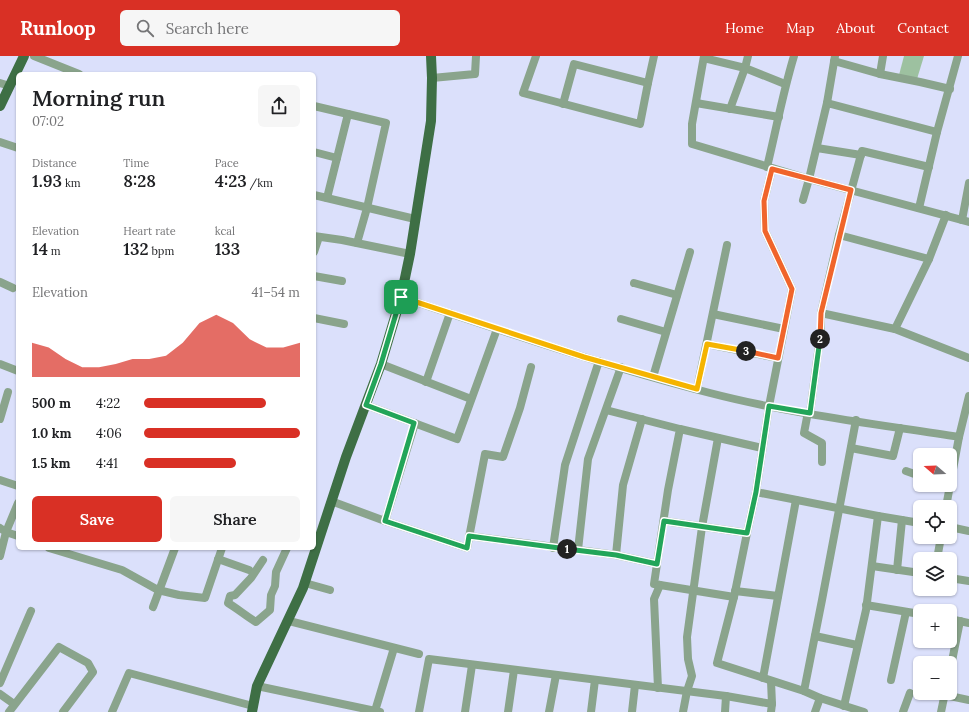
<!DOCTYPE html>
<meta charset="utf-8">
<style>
:root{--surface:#fff;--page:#f6f6f6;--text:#202124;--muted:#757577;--accent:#d93025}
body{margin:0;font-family:Lora,serif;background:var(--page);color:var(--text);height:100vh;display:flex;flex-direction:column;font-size:15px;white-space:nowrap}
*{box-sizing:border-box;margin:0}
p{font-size:13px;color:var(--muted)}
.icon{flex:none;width:22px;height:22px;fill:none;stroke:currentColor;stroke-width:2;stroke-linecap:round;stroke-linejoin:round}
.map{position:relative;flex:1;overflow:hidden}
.drawer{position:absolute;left:16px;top:16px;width:300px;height:478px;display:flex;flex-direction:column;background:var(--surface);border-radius:6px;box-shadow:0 1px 3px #0004}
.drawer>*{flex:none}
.needle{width:26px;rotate:289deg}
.tools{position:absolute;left:913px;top:392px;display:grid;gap:8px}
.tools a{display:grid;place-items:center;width:44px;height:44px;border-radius:6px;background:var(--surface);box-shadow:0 1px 3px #0004;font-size:20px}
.pin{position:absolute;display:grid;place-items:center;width:34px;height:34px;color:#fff;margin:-17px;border-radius:8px;box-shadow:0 2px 6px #0006}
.km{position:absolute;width:20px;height:20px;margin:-10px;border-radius:50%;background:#222;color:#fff;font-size:11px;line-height:20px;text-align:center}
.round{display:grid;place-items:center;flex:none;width:42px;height:42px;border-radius:6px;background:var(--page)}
.head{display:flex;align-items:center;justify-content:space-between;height:68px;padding:0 16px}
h1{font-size:22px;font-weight:600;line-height:30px}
.figures{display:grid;grid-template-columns:repeat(3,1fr);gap:6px;height:68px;padding:4px 16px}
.figures div{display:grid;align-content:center}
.figures b{font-size:17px;font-weight:600}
.figures small{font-size:11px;font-weight:400}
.figures p{font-size:11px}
.chart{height:112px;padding:8px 16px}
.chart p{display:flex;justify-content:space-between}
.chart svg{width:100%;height:72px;margin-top:4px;fill:var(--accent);opacity:.7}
.button{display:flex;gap:8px;margin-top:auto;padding:8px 16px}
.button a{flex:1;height:46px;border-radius:6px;background:var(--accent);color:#fff;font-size:16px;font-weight:600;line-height:46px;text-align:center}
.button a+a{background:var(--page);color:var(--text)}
ul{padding:0 16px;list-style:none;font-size:13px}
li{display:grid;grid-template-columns:64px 48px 1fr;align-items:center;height:30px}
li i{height:10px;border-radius:5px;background:var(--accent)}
header{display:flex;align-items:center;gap:24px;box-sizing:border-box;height:56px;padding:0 20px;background:var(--accent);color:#fff}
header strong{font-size:19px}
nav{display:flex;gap:22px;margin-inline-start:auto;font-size:14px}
.search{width:280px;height:36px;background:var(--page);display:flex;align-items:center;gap:10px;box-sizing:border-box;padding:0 14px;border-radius:6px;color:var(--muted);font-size:15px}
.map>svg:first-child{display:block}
.green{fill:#9dc1a0}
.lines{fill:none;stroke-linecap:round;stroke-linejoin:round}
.minor{stroke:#8aa48c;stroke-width:8}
.major{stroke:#3e6f45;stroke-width:10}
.split-1-casing{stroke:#fff;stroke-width:8}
.split-2-casing{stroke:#fff;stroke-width:8}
.split-3-casing{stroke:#fff;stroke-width:8}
.split-4-casing{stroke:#fff;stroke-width:8}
.split-1{stroke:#22a559;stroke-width:5}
.split-2{stroke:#22a559;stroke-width:5}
.split-3{stroke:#f0652b;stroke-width:5}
.split-4{stroke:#f5b400;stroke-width:5}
</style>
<header>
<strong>Runloop</strong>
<div class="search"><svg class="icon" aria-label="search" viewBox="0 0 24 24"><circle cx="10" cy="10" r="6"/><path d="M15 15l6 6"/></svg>Search here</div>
<nav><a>Home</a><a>Map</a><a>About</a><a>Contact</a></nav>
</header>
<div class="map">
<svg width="969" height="656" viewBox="0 0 969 656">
<rect width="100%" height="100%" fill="#dbe0fb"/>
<polygon class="green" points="904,0 924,0 917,23 899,19"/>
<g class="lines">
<g class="minor">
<polyline points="34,0 79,18"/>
<polyline points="536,0 523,37 640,68 648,27"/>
<polyline points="704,0 692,68 692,88 809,123 827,47 937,76 958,0"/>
<polyline points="704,2 745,12 785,28"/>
<polyline points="834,5 880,18 920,26 950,33"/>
<polyline points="880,18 883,0"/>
<polyline points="432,22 475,18 476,0"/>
<polyline points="0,27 10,30"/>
<polyline points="696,47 779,61"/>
<polyline points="827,47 835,0"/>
<polyline points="563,48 574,8 648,27 654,0"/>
<polyline points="314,50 386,67 367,152 357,187"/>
<polyline points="730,53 745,12 748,0"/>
<polyline points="0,86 18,92"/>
<polyline points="817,92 861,99"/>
<polyline points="314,96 337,102"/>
<path d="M 767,111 C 776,74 783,36 794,0"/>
<polyline points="772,113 764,145 765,175 792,233 769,350 756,436 878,460"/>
<polyline points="314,139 415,163"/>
<polyline points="327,142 348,58"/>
<polyline points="803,144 809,123 969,166"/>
<polyline points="919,152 937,76"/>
<polyline points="962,164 969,127"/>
<polyline points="839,179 929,203"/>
<polyline points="314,180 342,184 410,198"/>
<polyline points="314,196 319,181"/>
<polyline points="314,220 342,225"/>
<polyline points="0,226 13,232"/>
<polyline points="634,227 677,239"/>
<path d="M 401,241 C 503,275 605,310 710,337 C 791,358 876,368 959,381 L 946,451"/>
<polyline points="821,257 895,273 929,203 946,159"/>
<polyline points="713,258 784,273"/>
<polyline points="314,262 344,268"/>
<polyline points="621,263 666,276"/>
<polyline points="895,273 969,302"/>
<polyline points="707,288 778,302"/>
<polyline points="0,308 18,315"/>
<polyline points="381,308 471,343"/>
<polyline points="653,321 690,196"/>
<polyline points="426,326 450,257"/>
<polyline points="697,333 727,189"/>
<polyline points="366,349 457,383 497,273"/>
<polyline points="606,354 680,373 668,434 657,508 616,499 578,494 588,403 621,311"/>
<polyline points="808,356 804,377 822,387 822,406"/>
<polyline points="810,357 821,274 821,257 839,179 862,95 929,111"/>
<polyline points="0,363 8,336"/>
<polyline points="856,364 822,544 804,635 820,642 864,656"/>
<polyline points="680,373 762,392"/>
<polyline points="959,381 969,340"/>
<polyline points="851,392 893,400 900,372"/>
<polyline points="906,415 920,420"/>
<polyline points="0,424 18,430"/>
<polyline points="331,445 385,465 415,367"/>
<polyline points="18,447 6,476 18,480"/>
<polyline points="385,465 467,492 485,398 503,401 520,352 531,311"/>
<polyline points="664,465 747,477 756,436"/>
<polyline points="950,471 969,475"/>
<polyline points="0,472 6,476 0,500"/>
<polyline points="469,480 578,494"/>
<polyline points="49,492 122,514 158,534 179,539 205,542 222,492"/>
<polyline points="553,492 565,409 599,305"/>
<polyline points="616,499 623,429 642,363"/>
<polyline points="218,503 249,514"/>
<polyline points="937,503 941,481"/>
<path d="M 263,504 L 251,522 L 235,539 L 230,540 L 228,547 C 238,553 246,560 256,566 L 270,554 L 271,539 L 275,530 L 276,516 L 287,492"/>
<polyline points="657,508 654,528 734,541 747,477"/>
<polyline points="872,510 920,517"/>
<polyline points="897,514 902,464"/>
<polyline points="950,522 969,525"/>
<polyline points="305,527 330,534"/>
<polyline points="735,535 778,540"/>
<polyline points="734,541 717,607 804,635"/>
<polyline points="866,549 920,558"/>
<polyline points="153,551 175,492"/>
<polyline points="950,563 969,567"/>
<polyline points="289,565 419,598"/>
<polyline points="815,580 857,589"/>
<polyline points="950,615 960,565"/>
<polyline points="763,622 796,444"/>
<polyline points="891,624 906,556"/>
<polyline points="771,625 772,648"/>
<polyline points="0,627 31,555"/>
<polyline points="257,630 380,656"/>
<polyline points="658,632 654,543 660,529"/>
<polyline points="0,638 14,648"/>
<polyline points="945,639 969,644"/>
<polyline points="844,650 866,554 878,460 920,467"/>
<polyline points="375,655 394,592"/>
<polyline points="9,656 59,591 88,607 93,616 63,656"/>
<polyline points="112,656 129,617 253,650"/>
<polyline points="419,656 429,603 726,640 772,648 771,656"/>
<polyline points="465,656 472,609"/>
<polyline points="508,656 514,614"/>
<polyline points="549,656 556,619"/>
<polyline points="591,656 595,624"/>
<polyline points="632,656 635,629"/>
<polyline points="683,656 687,635 692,620 688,603 687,581 702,471 718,382"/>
<polyline points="725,656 726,640"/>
<polyline points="815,656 820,642"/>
<polyline points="903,656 910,637"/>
<polyline points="941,656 945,637"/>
</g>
<g class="major">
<polyline points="0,50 24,0"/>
<polyline points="252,656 257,630 303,532 346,401 381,308 401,241 410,198 431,65 432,22 431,0"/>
</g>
</g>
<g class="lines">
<defs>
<polyline id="split-1" points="401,241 381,308 366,349 414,367 385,465 467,492 469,480 567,493"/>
<polyline id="split-2" points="567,493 616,499 657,508 664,465 747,477 756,436 769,350 810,357 820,283"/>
<polyline id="split-3" points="746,295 778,302 792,233 765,175 764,145 772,113 851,134 821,257 820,283"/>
<polyline id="split-4" points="401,241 584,301 697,333 707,288 746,295"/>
</defs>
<use href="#split-1" class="split-1-casing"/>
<use href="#split-2" class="split-2-casing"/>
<use href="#split-3" class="split-3-casing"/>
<use href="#split-4" class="split-4-casing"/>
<use href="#split-1" class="split-1"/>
<use href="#split-2" class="split-2"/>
<use href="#split-3" class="split-3"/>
<use href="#split-4" class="split-4"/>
</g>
</svg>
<div class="tools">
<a><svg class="needle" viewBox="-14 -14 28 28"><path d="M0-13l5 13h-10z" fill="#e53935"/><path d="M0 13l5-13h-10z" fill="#757577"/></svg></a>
<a><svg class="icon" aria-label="locate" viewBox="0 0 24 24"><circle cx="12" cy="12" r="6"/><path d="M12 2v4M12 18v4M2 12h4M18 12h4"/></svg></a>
<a><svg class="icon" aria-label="layers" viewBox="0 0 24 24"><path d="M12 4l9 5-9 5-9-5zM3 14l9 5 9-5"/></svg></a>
<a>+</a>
<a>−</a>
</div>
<div class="pin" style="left:401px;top:241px;background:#1e9e55"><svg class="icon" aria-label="arrive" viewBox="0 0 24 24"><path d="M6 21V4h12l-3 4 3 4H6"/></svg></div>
<b class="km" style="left:567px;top:493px">1</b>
<b class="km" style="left:820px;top:283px">2</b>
<b class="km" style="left:746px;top:295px">3</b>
<section class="drawer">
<div class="head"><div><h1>Morning run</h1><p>07:02</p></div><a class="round"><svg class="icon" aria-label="share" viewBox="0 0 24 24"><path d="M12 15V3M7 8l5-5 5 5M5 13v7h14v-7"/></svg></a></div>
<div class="figures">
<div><p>Distance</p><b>1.93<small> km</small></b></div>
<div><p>Time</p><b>8:28</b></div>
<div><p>Pace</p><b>4:23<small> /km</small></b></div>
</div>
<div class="figures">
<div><p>Elevation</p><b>14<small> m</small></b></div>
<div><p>Heart rate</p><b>132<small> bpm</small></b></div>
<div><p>kcal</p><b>133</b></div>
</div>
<div class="chart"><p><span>Elevation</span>41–54 m</p>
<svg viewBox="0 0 160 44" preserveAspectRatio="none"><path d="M0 44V23L10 26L20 33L30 38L40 38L50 36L60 33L70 33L80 31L90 23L100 11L110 6L120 11L130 21L140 26L150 26L160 23V44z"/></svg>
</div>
<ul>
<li><b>500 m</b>4:22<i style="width:78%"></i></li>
<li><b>1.0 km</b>4:06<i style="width:100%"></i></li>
<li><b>1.5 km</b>4:41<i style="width:59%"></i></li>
</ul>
<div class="button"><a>Save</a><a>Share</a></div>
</section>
</div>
